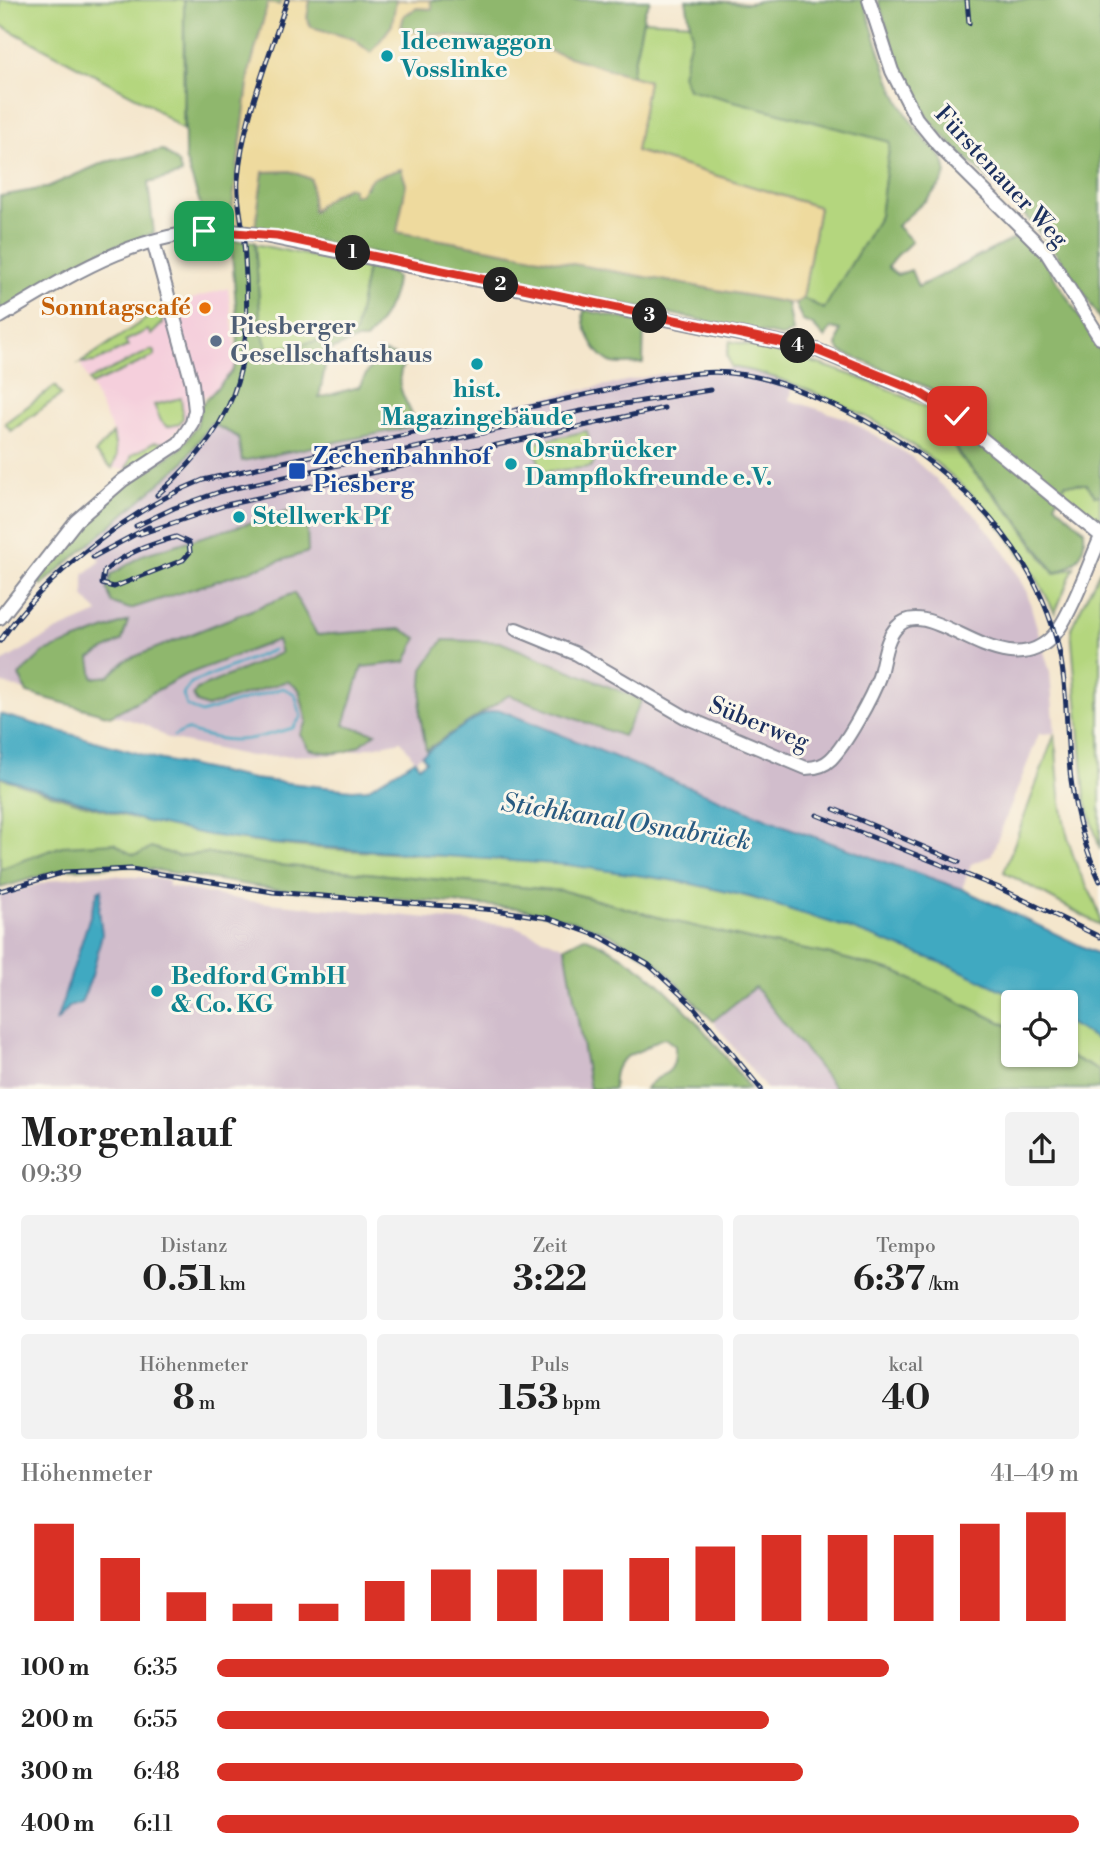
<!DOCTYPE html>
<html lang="de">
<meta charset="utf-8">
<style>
:root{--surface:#fff;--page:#f2f2f2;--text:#222;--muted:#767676;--accent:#d93025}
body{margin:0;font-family:"Libre Bodoni",serif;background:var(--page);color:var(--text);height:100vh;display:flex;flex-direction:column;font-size:26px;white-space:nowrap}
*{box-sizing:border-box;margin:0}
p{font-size:23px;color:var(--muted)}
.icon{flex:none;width:38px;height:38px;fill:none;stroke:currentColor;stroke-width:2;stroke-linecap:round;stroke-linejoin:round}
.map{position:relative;height:1089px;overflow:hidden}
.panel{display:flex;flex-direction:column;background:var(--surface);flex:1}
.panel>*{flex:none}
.buttons{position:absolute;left:1001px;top:990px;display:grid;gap:14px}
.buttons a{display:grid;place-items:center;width:77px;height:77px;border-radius:7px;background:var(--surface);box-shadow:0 2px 5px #0004;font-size:35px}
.pin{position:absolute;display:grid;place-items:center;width:60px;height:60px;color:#fff;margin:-30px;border-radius:14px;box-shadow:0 4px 10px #0006}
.km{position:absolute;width:35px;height:35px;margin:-18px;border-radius:50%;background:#222;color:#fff;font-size:19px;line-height:35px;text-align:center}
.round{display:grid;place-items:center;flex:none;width:74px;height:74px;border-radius:7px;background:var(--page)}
.head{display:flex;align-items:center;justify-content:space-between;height:119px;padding:0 21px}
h1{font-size:38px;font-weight:800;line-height:52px}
.stats{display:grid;grid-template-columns:repeat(3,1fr);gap:10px;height:119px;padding:7px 21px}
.stats div{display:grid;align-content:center;border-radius:7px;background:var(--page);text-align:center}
.stats b{font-size:35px;font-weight:800}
.stats small{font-size:19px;font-weight:400}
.stats p{font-size:19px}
.chart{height:196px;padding:14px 21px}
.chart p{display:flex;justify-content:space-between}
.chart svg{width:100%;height:126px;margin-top:7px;stroke:var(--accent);stroke-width:6}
ul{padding:0 21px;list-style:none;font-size:23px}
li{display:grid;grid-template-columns:112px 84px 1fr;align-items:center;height:52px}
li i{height:18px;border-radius:9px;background:var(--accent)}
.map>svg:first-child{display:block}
.built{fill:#f5cfdc}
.industrial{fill:#d1bdcc}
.green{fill:#b4d67e;stroke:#68826e;stroke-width:2}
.forest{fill:#8fb76d;stroke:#557366;stroke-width:2}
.sand{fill:#eeda9e;stroke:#84847e;stroke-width:2}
.water{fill:#41a9c1;stroke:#2e6c90;stroke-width:2}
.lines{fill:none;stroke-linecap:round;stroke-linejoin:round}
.stream{stroke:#41a9c1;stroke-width:2.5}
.minor-casing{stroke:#888a95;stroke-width:16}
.minor{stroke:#fff;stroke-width:12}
.rail-casing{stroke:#1b2f5e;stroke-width:5}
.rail{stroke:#fbf7ec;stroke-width:2.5;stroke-dasharray:8;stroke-linecap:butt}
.minor-bridge-casing{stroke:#888a95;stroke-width:16;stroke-linecap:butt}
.minor-bridge{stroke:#fff;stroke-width:12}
.route-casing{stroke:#fff;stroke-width:14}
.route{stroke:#d93025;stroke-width:9}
.culture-dot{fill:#0f9aa8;stroke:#fbf7ec;stroke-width:2.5}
.food-dot{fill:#e8710a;stroke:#fbf7ec;stroke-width:2.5}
.service-dot{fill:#5c6f8a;stroke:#fbf7ec;stroke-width:2.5}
.transit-dot{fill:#1a4fb4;stroke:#fbf7ec;stroke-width:2.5}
.labels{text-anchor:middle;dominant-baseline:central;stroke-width:6;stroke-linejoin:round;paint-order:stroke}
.culture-label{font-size:24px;font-weight:bold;fill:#0d838f;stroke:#fbf7ec;text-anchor:start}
.street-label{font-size:24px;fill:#1b2f5e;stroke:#fbf7ec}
.food-label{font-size:24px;font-weight:bold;fill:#c56008;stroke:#fbf7ec;text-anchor:end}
.service-label{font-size:24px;font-weight:bold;fill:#4e5e75;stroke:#fbf7ec;text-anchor:start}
.transit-label{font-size:24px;font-weight:bold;fill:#164399;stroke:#fbf7ec;text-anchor:start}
.water-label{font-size:26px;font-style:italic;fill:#285a81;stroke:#fbf7ec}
</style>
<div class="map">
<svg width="1100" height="1089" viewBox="0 0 1100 1089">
<rect width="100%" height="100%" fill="#fbf7ec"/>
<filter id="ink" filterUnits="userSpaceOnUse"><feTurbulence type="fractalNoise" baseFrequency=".0143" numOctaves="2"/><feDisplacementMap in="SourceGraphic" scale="14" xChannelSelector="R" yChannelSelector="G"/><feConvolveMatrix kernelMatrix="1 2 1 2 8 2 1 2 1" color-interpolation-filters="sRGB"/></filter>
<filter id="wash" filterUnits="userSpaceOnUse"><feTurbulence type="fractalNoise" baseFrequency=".00686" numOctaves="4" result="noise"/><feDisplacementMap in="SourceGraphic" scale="28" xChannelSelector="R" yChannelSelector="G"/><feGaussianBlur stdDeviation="1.57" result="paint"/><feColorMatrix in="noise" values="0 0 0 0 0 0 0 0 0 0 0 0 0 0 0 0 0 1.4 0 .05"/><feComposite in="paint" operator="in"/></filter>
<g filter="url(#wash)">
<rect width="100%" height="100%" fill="#f4e6cc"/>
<polygon class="built" points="228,288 237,362 231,373 218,391 189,402 187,418 166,443 127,469 112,468 117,456 112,430 80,363 162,308"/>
<g class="industrial">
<polygon points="731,368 753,371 793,384 790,400 845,418 909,455 979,519 1005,552 1027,593 1050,672 1055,733 1039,734 991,856 971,864 962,889 791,829 500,710 486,712 415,760 401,741 334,755 250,756 169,739 144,724 0,683 0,663 56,631 98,613 84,597 84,574 101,561 88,545 183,463 211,422 238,437 242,461 660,374"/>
<polygon points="98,874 169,880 168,886 248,901 514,926 565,947 590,1089 0,1089 0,896 57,879"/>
<polygon points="755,987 836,1089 766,1089 713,1021"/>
</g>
<g class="green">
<polygon points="0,0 184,0 183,130 149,104 0,25"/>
<polygon points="643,20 693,23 688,89 890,141 880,216 824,310 803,298 819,207 635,151 648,81 631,76"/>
<polygon points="255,244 367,268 356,334 267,350 261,328"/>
<polygon points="162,308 163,323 151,335 148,330 125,341 128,346 95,362 80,363"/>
<path d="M 730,341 C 804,357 882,380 947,419 L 943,428 L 960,457 L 1016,520 L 1054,574 L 1074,567 L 1055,613 C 1006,512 926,439 822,396 C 792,383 764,372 731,367 L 727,355 Z"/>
<polygon points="151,350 155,352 155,356 91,385 89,380"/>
<polygon points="55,386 61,395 11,431 5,423"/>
<polygon points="181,398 183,418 179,424 167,427 161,421 154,405"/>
<polygon points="587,431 594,463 590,467 541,472 534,443"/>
<polygon points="113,433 117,457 112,468 95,453"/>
<polygon points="155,442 166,443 127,469 132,455"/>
<polygon points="1065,484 1087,484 1095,496 1100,495 1100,518 1086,511 1062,490"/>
<polygon points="1100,570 1100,850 1085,798 1071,628"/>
<path d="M 1055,733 C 1058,778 1060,823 1077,866 C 1085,888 1100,901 1100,925 L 1004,872 Z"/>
<path d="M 0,777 C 85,808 174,831 263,843 C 382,857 502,854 620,871 C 761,892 902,938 1029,1003 L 1013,1003 L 1013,1028 L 896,972 L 827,954 L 757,941 L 672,921 L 564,891 L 266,864 L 209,853 L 178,856 L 151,847 L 139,856 L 132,856 L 62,846 L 0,869 Z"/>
<polygon points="1066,1022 1100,1041 1100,1071 1066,1054"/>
</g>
<g class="forest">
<polygon points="184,0 282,0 281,5 268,3 250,69 230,226 207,224 185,158"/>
<polygon points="310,0 396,0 397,2 392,25 371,53 353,39 311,27 307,18"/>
<polygon points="430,0 650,0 650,1 645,10 631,76 533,46 410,31 401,27 404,15 417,8 431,9"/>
<path d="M 686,0 L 749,3 L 765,0 L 863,0 C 880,49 890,101 926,141 C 935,150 950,161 945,176 C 940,191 908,215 897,226 L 912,241 C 903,251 894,256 888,267 L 897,275 L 911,270 L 918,287 L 1021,235 L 1042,257 L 1100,350 L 1100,495 L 1095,496 L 1087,484 L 1065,484 L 1055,504 L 1084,530 C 1086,554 1077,565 1055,573 L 1017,519 L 961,457 L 944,428 L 955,404 L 927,387 L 843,353 L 837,347 L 840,330 L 831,328 L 825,338 L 813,325 L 803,321 L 795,304 L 803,298 L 824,309 L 880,216 L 890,142 L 688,89 L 682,75 L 692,34 Z"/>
<path d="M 878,0 L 1100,0 L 1100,320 C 1074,274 1044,234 1007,196 C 980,169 947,145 925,113 C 901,78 891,39 878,0 Z"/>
<polygon points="163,150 178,163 182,174 148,183 154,233 108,249 0,311 0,196 45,188 105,162"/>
<polygon points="401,169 406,184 398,232 788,303 793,332 784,337 255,228 263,172 290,171 311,179 313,210 324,200 348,187 366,188 371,178"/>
<path d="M 231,240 L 255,242 L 261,328 L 268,350 L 355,334 L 367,268 L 392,273 L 396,278 C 395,298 380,326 366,340 L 355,340 L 328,351 L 319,398 L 359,387 L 379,351 L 405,359 C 391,391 408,397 416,426 L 242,461 L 238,437 L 211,423 L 183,463 L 42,585 L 38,582 L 85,520 L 126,485 L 181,448 L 197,425 L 201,405 L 231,373 L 237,362 L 238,332 Z"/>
<path d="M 584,310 L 644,323 L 643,363 C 633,363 620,366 610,362 C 596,355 580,326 584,310 Z"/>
<polygon points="306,506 308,552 130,609 112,603 107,589 111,575 145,554"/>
<path d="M 294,593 L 317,635 L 401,629 L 417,638 L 406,662 L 362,667 L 344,725 L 376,733 C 351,754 340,757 309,749 L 300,734 L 307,722 L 299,689 L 287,681 L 207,707 L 197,703 L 193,695 L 197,689 L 281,653 L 277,640 L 183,676 L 110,716 L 27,693 L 19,675 L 44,652 L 128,621 L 122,640 L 90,658 L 93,678 L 109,676 L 126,660 Z"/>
<polygon points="443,640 500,642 642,700 623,736 509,695 426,750 420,714 423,669"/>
<path d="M 115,843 C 130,855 135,859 151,847 L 178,856 L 209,853 L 266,864 L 564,891 L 672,921 L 757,941 L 827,954 L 896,972 L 1013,1028 L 1013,1055 L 1066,1054 L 1100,1071 L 1100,1089 L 836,1089 L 755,987 L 713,1021 L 660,966 L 610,934 L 567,919 L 517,908 L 273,889 L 131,866 L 65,869 L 0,888 L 0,869 L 62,846 Z"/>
<path d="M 584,937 C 655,964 706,1030 750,1089 L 645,1089 C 661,1069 676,1081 675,1046 L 665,1038 C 654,1040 649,1047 639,1051 C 620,1058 612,1067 614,1089 L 590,1089 L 565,947 Z"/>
</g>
<path class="sand" d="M 282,0 L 310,0 L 307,18 L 311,27 L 353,39 L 371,53 L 392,25 L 396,0 L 430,0 L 432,9 L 417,8 L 404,15 L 401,27 L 410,31 L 533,46 L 648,81 L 636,151 L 819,207 L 803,298 L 795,304 L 397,232 L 406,184 L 401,169 L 372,178 L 360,194 L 353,194 L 353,189 L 348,187 C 334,194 323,200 313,212 L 311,179 L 290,171 L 263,172 L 255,228 L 230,226 L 250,69 L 268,3 L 280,5 Z"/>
<g class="water">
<path d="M 500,710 L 792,829 L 962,889 L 1100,955 L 1100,1041 L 1066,1022 L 1066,1003 L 1029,1003 L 953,967 L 848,928 L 750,897 L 683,882 L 569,865 L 266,843 L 208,835 L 144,821 L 0,777 L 0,714 L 158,759 L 253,779 L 352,790 L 367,789 L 415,760 L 419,766 L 426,761 L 422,755 C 441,743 479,710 500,710 Z"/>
<polygon points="102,889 99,910 102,934 92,976 81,1003 69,1007 56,1022 98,891"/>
</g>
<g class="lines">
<path class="stream" d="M 174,736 L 186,730 C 234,746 246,741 293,728 L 301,717 L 295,694 L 283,688 L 201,713 L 187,706 L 183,694 L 191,683 L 273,650"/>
</g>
</g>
<g filter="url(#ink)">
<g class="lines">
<defs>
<g id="minor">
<polyline points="869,0 892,71 916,118 938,145 1046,252 1100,338"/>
<polyline points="255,234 817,350 936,401 1100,535"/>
<path d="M 0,317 C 72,274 143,228 231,231"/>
<polyline points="0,618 76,521 123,480 179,443 192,423 195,410 192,383 153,241"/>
<path d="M 516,629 L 577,654 L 685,717 L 806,768 C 815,768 824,766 831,759 C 846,744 872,697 879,677 C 884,661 885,639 897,627 C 930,591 1004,691 1054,635 C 1070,617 1089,564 1100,539"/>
</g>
</defs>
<use href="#minor" class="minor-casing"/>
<use href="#minor" class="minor"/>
<defs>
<g id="rail">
<polyline points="967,0 969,23"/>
<path d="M 157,495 C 247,417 252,356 244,243 C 243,221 236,201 238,179 C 243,117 269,59 287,0"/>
<polyline points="136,526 174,508 222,491 581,411 710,390"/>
<polyline points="140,534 226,505 664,408"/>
<path d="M 176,537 L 189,543 L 190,552 L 183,560 L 114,587 L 102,584 L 104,572 C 123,553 152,544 176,537 Z"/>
<polyline points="93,557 149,527"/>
<path d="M 0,641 C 44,576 130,509 203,480 L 660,378 C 686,374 712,370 738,374 C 769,377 796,389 824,401 C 927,445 1025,526 1056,638 C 1069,685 1065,733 1071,780 C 1076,815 1085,849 1100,881"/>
<polyline points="834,809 959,862"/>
<polyline points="817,815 997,887 1100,937"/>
<polyline points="0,891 65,872 131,869 273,892 496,910 548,918 601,937 649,965 692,1005 761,1089"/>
</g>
</defs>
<use href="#rail" class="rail-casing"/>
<use href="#rail" class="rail"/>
<defs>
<polyline id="minor-bridge" points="231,231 255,234"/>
</defs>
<use href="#minor-bridge" class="minor-bridge-casing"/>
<use href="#minor-bridge" class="minor-bridge"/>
</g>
</g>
<g class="lines" filter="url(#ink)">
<defs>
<polyline id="route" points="204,231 277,236 817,350 915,390 957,416"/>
</defs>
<use href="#route" class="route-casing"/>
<use href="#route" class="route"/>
</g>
<g class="culture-dot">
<circle cx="387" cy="56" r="7"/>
<circle cx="477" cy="364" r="7"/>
<circle cx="511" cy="464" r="7"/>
<circle cx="239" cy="517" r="7"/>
<circle cx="157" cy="991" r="7"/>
</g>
<circle class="food-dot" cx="205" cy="308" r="7"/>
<circle class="service-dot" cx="216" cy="341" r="7"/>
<rect class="transit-dot" x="288" y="462" width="18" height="18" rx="3.5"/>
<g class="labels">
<g class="culture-label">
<text x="401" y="42">Ideenwaggon<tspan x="401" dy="28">Vosslinke</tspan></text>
<text x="477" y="390" text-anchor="middle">hist.<tspan x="477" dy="28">Magazingebäude</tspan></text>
<text x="525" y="450">Osnabrücker<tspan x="525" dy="28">Dampflokfreunde e.V.</tspan></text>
<text x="253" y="517">Stellwerk Pf</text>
<text x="171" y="977">Bedford GmbH<tspan x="171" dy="28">&amp; Co. KG</tspan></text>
</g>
<g class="street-label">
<text transform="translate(1001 177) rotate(47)">Fürstenauer Weg</text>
<text transform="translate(759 724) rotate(22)">Süberweg</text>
</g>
<g class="food-label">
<text x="191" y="308">Sonntagscafé</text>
</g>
<g class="service-label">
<text x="230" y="327">Piesberger<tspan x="230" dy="28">Gesellschaftshaus</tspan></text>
</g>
<g class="transit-label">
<text x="313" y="457">Zechenbahnhof<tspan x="313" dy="28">Piesberg</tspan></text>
</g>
<g class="water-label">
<text transform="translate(626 822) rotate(9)">Stichkanal Osnabrück</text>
</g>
</g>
</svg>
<div class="buttons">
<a><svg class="icon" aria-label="locate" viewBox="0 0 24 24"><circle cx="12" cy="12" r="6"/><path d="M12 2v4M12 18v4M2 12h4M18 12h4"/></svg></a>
</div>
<div class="pin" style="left:204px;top:231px;background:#1e9e55"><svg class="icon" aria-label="arrive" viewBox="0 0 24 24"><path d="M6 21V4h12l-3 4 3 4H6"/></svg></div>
<div class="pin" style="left:957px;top:416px;background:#d93025"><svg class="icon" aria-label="check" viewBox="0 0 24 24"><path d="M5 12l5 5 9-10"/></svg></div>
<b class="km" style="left:353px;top:253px">1</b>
<b class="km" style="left:501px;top:285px">2</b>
<b class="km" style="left:650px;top:316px">3</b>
<b class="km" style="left:798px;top:346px">4</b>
</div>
<section class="panel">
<div class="head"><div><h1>Morgenlauf</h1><p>09:39</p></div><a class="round"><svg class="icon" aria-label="share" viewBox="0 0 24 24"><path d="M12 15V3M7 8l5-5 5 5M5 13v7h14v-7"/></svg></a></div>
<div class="stats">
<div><p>Distanz</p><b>0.51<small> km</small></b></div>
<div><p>Zeit</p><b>3:22</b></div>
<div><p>Tempo</p><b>6:37<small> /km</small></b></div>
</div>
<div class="stats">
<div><p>Höhenmeter</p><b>8<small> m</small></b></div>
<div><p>Puls</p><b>153<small> bpm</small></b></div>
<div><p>kcal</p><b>40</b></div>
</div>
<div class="chart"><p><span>Höhenmeter</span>41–49 m</p>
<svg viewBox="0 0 160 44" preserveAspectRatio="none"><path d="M5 44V10M15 44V22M25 44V34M35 44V38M45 44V38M55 44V30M65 44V26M75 44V26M85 44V26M95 44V22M105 44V18M115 44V14M125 44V14M135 44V14M145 44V10M155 44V6"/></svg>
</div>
<ul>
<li><b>100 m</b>6:35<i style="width:78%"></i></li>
<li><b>200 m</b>6:55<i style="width:64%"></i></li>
<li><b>300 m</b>6:48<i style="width:68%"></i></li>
<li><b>400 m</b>6:11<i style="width:100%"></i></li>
</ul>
</section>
